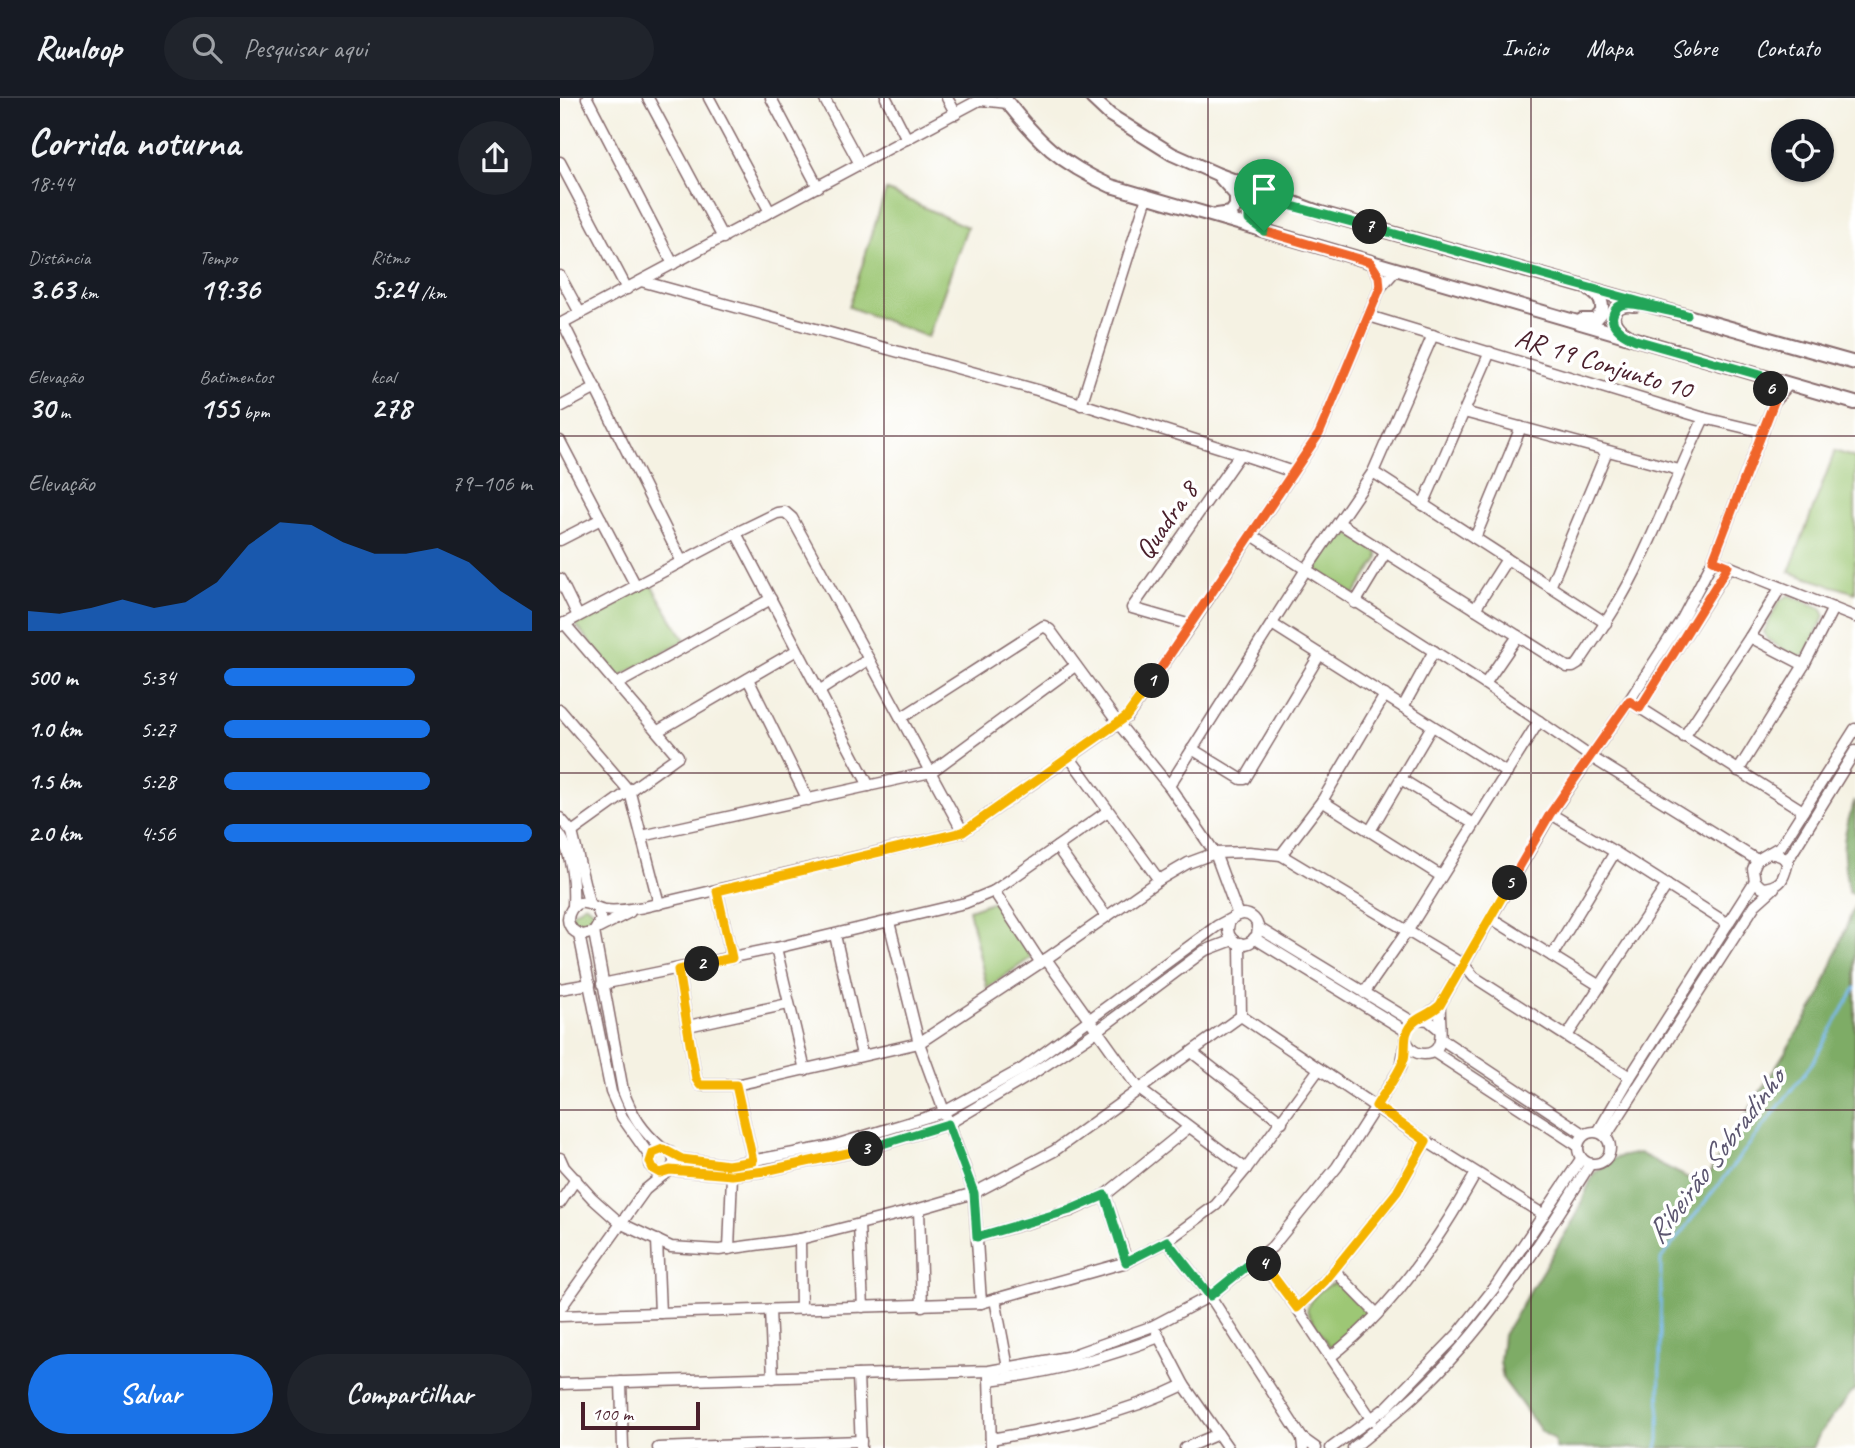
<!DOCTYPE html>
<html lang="pt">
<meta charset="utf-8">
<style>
:root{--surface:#171b24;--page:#20242c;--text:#f1f3f6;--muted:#9ea1a6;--line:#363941;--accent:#1a73e8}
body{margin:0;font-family:Caveat,sans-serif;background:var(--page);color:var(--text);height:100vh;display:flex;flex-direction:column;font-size:26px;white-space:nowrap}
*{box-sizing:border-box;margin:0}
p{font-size:23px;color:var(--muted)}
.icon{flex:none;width:38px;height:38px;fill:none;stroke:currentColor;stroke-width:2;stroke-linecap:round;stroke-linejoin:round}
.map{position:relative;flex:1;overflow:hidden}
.drawer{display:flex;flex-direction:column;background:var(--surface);width:560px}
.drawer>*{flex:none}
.fabs{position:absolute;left:1211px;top:21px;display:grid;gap:14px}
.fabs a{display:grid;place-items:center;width:63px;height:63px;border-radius:50%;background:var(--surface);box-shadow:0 2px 5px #0004;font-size:35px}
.scale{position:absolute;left:21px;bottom:18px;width:119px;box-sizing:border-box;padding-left:7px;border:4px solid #4a1f2b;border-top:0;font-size:19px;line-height:24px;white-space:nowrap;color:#4a1f2b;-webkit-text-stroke:5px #fff;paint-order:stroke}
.pin{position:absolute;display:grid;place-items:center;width:60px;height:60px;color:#fff;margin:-72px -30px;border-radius:50% 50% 50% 0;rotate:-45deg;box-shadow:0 0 7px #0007}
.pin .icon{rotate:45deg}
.km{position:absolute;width:35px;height:35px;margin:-18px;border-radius:50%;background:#222;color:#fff;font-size:19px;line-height:35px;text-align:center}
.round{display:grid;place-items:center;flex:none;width:74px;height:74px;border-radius:37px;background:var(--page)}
.summary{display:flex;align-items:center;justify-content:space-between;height:119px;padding:0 28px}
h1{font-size:38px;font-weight:700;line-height:52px}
.figures{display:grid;grid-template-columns:repeat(3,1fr);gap:10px;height:119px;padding:7px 28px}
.figures div{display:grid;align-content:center}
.figures b{font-size:30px;font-weight:700}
.figures small{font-size:19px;font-weight:400}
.figures p{font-size:19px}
.chart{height:196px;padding:14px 28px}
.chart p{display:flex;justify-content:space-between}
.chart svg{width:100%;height:126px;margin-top:7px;fill:var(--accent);opacity:.7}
.primary-button{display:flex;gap:14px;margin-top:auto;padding:14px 28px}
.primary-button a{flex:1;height:80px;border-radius:42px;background:var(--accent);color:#fff;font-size:28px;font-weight:700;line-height:80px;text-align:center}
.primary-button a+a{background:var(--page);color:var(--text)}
ul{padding:0 28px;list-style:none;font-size:23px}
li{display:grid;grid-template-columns:112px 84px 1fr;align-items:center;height:52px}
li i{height:18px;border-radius:9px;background:var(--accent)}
header{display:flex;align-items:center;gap:42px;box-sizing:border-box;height:98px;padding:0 35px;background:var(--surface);border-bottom:2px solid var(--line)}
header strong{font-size:33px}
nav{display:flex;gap:38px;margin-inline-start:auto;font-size:24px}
.search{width:490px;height:63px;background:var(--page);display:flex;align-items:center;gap:18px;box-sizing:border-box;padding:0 24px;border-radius:38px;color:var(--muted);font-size:26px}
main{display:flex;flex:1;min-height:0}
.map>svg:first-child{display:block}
.green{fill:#9dc774;stroke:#747350;stroke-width:2}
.forest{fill:#7eac66;stroke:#646648;stroke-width:2}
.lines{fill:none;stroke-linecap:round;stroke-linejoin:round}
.stream{stroke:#7cbcf0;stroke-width:2.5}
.minor-casing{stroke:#86696b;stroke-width:13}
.major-casing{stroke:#86696b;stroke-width:16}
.minor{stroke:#fff;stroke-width:10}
.major{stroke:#fff;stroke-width:12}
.split-1-casing{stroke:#fff;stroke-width:14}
.split-2-casing{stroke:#fff;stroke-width:14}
.split-3-casing{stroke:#fff;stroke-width:14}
.split-4-casing{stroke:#fff;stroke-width:14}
.split-5-casing{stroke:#fff;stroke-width:14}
.split-6-casing{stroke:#fff;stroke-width:14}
.split-7-casing{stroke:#fff;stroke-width:14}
.split-8-casing{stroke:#fff;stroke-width:14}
.split-1{stroke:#f0652b;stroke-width:9}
.split-2{stroke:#f5b400;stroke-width:9}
.split-3{stroke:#f5b400;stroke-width:9}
.split-4{stroke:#22a559;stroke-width:9}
.split-5{stroke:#f5b400;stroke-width:9}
.split-6{stroke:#f0652b;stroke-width:9}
.split-7{stroke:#22a559;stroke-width:9}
.split-8{stroke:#22a559;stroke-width:9}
.grid{fill:none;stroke:#4a1f2b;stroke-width:2;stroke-opacity:0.55}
.labels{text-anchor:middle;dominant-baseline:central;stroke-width:7;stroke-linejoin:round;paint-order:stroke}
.street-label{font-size:28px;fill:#4a1f2b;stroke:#fff}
.water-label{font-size:30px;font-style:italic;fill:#5c5670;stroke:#fff}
</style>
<header>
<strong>Runloop</strong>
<div class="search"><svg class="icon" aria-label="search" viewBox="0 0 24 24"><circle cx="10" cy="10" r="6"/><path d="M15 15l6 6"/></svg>Pesquisar aqui</div>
<nav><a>Início</a><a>Mapa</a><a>Sobre</a><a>Contato</a></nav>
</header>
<main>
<section class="drawer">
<div class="summary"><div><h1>Corrida noturna</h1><p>18:44</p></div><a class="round"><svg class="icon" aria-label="share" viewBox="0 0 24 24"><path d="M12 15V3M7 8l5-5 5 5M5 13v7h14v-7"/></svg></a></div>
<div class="figures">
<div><p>Distância</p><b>3.63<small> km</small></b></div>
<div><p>Tempo</p><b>19:36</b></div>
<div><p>Ritmo</p><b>5:24<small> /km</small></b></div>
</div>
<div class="figures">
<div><p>Elevação</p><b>30<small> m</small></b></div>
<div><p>Batimentos</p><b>155<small> bpm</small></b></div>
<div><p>kcal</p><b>278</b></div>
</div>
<div class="chart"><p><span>Elevação</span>79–106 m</p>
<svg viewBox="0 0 160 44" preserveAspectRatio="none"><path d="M0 44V37L10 38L20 36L30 33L40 36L50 34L60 27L70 14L80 6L90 7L100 13L110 17L120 17L130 15L140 20L150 30L160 37V44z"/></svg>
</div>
<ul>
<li><b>500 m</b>5:34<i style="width:62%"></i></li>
<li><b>1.0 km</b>5:27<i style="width:67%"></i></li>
<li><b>1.5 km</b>5:28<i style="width:67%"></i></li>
<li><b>2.0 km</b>4:56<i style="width:100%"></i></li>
</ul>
<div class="primary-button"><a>Salvar</a><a>Compartilhar</a></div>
</section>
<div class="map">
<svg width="1295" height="1350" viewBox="0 0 1295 1350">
<rect width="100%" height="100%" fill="#fff"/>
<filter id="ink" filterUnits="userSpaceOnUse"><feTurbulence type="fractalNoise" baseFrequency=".0143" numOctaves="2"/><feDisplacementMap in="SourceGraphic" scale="14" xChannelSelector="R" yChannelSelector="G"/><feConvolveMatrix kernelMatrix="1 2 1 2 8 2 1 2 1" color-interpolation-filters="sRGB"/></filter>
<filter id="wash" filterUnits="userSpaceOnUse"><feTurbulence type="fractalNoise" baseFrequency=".00686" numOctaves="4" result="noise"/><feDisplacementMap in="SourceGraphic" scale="28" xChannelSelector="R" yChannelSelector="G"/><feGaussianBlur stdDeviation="1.57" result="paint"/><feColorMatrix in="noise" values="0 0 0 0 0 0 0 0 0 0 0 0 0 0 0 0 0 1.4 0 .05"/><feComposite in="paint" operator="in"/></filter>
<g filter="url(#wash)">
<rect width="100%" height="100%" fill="#f5f2e3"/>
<g class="green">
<polygon points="326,92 407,129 368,239 289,209"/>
<polygon points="1275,353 1295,360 1295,495 1229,474"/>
<polygon points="781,433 786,433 818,455 818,461 794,497 753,470 777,434"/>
<polygon points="90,485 125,542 59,579 14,525"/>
<polygon points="1229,497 1261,510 1265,518 1245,557 1237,560 1207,541 1204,534 1219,503"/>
<polygon points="437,802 472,859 427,890 409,812"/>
<polygon points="25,806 37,816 33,829 24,833 14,828 12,815"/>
<path d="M 776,1185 L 806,1210 C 809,1222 781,1249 769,1248 L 747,1213 C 748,1201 764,1187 776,1185 Z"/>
</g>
<g class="forest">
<path d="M 1295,702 L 1295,797 L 1289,794 C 1281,754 1281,741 1295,702 Z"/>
<polygon points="1295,806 1295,1291 1260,1335 1253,1350 996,1350 994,1341 982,1334 943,1281 940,1263 943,1237 1016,1118 1033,1076 1055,1060 1079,1055 1142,1087 1259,900"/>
</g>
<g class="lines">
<polyline class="stream" points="1097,1350 1099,1342 1101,1161 1253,964 1295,890"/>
</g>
</g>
<g filter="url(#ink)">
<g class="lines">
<defs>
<g id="minor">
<polyline points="27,0 113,166"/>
<polyline points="88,0 163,140"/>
<polyline points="149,0 210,114"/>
<polyline points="211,0 258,89"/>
<polyline points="264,0 300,66"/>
<polyline points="326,0 347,41"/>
<polyline points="387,0 396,16"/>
<polyline points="421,2 448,5"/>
<polyline points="0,64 67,191"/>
<polyline points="810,164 819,178 820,190"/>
<polyline points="0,178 20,215"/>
<polyline points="81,183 477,292 680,356"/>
<polyline points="809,218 1144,320 1203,334"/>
<polyline points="3,225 122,464"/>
<polyline points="0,226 423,0"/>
<polyline points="1203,278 1211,289 1214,304"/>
<polyline points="521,307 587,99"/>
<polyline points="0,309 36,290"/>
<polyline points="904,314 1119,372"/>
<polyline points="0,343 76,488"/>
<polyline points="813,374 1046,525"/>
<polyline points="863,407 930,254"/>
<path d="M 779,425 L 1007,569 L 1013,569 L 1018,566 C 1041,532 1065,497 1082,459 C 1104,413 1122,366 1144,320"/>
<polyline points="176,435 309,688"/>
<polyline points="692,437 925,586 1031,659 1197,762"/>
<polyline points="915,440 961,329"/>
<polyline points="0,442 41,421"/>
<polyline points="1153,462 1295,519"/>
<polyline points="0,481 18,518"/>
<polyline points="990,489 1047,353"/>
<polyline points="795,505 826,454"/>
<polyline points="915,511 947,461"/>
<polyline points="4,525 118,658 12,734"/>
<polyline points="712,526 947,675"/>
<polyline points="631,527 572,510 680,356 733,374"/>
<polyline points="0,528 176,435 217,415 225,414 232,420 403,734"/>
<polyline points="1190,539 1244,567"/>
<polyline points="188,581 248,702"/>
<polyline points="57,586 211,501"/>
<polyline points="925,586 958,538"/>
<polyline points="259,593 309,561"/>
<polyline points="1069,603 1243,713"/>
<polyline points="843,609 874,553"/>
<polyline points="1080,609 1169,468"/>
<polyline points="0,612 70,694 99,806"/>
<polyline points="341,620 484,528 490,532 558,625 609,688 655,755 678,817"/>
<polyline points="98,633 237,552"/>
<polyline points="1124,639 1190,539 1220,490"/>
<polyline points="632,651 681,681 685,681 760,556"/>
<polyline points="510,660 599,782"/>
<polyline points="1178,673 1244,567 1273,510"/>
<polyline points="841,681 914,726"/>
<polyline points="609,688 745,473 813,374 873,237"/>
<polyline points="762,703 881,778"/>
<polyline points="991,716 1055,754 1168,826"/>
<polyline points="0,720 12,734 29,805"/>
<polyline points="810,733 872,628"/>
<path d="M 0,737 C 12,756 14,786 13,809"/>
<polyline points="82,738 371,674 515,568"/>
<polyline points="497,749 546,818"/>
<polyline points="1209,755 1221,748 1295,631"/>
<polyline points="721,757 762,703 825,597"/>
<path d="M 1227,766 C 1225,757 1217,757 1209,755 L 1197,762 L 1193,771 L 1195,783 L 1202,790 C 1224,789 1224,778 1229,760 L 1295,653"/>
<polyline points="157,793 172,860"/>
<polyline points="434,793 481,865"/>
<path d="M 37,810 L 41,822 L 34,834 L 23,837 C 17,835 13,834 10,828 C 7,823 8,817 11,812 C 20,797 33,810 45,812 C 57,814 71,811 84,809 L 403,734 L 567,619 L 631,527 L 759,336 L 820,190 L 836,172"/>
<circle cx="683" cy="831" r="15"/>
<polyline points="931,820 1040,888"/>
<polyline points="329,824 359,945 414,1095 421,1205"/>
<polyline points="697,829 853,924"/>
<polyline points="37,831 70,814"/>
<path d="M 34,834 L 63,993 C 73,1019 82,1033 103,1051"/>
<polyline points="19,836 51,994 62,1019 91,1060"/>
<polyline points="275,837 302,957"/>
<polyline points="694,840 846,933"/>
<polyline points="680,845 681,918"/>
<polyline points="216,850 245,972"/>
<polyline points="992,858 1055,754"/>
<polyline points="486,861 579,991 686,1071"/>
<polyline points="118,872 136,981 140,987 176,987 359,945 486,861 599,782 628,765 655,755 689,754 721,757 904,867 914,879 1070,979"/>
<polyline points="42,886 216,850 405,805 434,793 548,713"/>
<polyline points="0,891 30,886"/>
<polyline points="804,895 848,832 979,623"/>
<polyline points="681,918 866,1043 984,1117"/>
<polyline points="860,921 868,922 879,931"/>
<polyline points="861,921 880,907 991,716 1069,603 1122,521 1153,462 1214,304 1229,286"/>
<polyline points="128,928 228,906"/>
<polyline points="1007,938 1107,787"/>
<polyline points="881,941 1024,1036"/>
<path d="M 846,943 C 850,950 854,956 864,956 C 889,956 878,923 880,907"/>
<polyline points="874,954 1017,1047"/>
<polyline points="633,955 722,1024"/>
<polyline points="176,987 193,1063"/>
<circle cx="1034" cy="1050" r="16"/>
<polyline points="1038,1034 1070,979 1195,783"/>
<polyline points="1046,1038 1195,807 1214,790"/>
<circle cx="102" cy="1063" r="12"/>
<polyline points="112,1057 122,1061 168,1067 272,1048 384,1014 462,971 657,828 672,820"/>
<polyline points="0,1060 4,1069 32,1100 60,1125 111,1149 159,1152 240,1141 359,1111 414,1095 494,1053 681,918"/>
<polyline points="110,1072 172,1077 205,1073 307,1051 388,1026 469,978 537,933 644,853 673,842"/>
<polyline points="545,1097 567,1164"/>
<polyline points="0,1105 16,1081"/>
<polyline points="359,1111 362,1208"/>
<polyline points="299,1127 303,1209"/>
<polyline points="417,1139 510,1113 545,1097 629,1029"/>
<polyline points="240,1141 241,1211"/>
<polyline points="97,1142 100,1215"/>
<polyline points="607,1143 650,1198 742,1340 743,1350"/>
<polyline points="169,1151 172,1077"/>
<polyline points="698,1159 737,1210 812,1322"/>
<polyline points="774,1172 816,1215"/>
<polyline points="435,1201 448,1270"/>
<polyline points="737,1210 765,1183 837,1094 866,1043"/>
<polyline points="0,1211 85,1092 107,1074"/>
<polyline points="210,1212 213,1280"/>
<polyline points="0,1218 421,1205 567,1164 607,1143 656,1107 686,1071 759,971"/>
<polyline points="597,1235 624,1287 668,1350"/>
<path d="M 770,1259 C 830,1214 880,1140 916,1075"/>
<polyline points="298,1277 301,1350"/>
<polyline points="429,1277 431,1350"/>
<path d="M 429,1282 C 488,1275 543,1261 599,1239"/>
<polyline points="61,1284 63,1350"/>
<polyline points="0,1286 429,1273 507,1259 593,1228 650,1198 712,1149 777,1069 841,969 846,943"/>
<polyline points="742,1340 756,1350"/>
<path d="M 431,1341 C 499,1329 561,1318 624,1287"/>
<polyline points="98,1350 301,1343"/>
<polyline points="625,1350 658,1336"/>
<polyline points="771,1350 827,1309 897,1237 935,1189 1021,1061"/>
<path d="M 793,1350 C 818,1330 844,1309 867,1286 C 932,1222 982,1143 1030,1066"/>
</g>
<g id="major">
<path d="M 444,0 C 478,44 500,65 551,88 L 1295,305"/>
<polyline points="532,0 550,17 612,56 657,76 761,115 1295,265"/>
<polyline points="657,117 671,115 676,108 676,97 660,79"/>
<polyline points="700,131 689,122 689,110 696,101 713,102"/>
<path d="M 1022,222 L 1035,222 L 1042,214 C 1043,203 1039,198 1030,192"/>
<path d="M 1067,237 C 1045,225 1050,203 1075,207"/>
</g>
</defs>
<use href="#minor" class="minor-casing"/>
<use href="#major" class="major-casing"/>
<use href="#minor" class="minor"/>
<use href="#major" class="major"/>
</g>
</g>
<g class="lines" filter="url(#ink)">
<defs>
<polyline id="split-1" points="592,583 759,336 820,190 819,178 810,164 704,133"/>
<polyline id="split-2" points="142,866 172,860 157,793 403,734 566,619 592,583"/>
<polyline id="split-3" points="142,866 118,872 136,981 140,987 176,987 193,1063 168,1067 122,1061 103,1051 93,1055 90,1064 93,1071 100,1075 110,1072 172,1077 205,1073 306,1051"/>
<polyline id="split-4" points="306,1051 388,1026 414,1095 417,1139 510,1112 545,1097 566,1164 607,1143 650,1198 698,1159 704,1166"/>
<path id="split-5" d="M 704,1166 L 737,1210 L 765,1183 L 837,1094 L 866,1043 L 816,1008 C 825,993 838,978 844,961 C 847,949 842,934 853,925 C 860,918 871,916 880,907 L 950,785"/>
<polyline id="split-6" points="950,785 990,716 1069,603 1080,610 1168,468 1153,462 1214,304 1211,291"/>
<path id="split-7" d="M 810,129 L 1127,217 C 1116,215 1075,204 1066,206 C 1054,207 1048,221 1057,230 C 1062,236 1070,239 1076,242 L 1203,278 L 1211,291"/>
<polyline id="split-8" points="704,133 689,122 689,110 696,101 710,102 810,129"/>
</defs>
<use href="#split-1" class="split-1-casing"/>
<use href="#split-2" class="split-2-casing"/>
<use href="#split-3" class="split-3-casing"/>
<use href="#split-4" class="split-4-casing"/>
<use href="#split-5" class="split-5-casing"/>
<use href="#split-6" class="split-6-casing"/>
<use href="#split-7" class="split-7-casing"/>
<use href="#split-8" class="split-8-casing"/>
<use href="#split-1" class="split-1"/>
<use href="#split-2" class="split-2"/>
<use href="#split-3" class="split-3"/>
<use href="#split-4" class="split-4"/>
<use href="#split-5" class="split-5"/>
<use href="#split-6" class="split-6"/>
<use href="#split-7" class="split-7"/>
<use href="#split-8" class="split-8"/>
</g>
<path class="grid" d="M 324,0 L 324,1350M 648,0 L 648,1350M 971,0 L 971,1350M 0,338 L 1295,338M 0,675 L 1295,675M 0,1012 L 1295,1012"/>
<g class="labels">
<g class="street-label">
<text transform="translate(1044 265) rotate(17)">AR 19 Conjunto 10</text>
<text transform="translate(606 422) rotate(-55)">Quadra 8</text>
</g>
<g class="water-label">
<text transform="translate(1155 1058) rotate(-53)">Ribeirão Sobradinho</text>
</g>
</g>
</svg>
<div class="fabs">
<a><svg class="icon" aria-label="locate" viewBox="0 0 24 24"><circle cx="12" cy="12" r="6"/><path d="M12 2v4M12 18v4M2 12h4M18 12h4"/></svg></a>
</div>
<div class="scale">100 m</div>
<div class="pin" style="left:704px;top:133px;background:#1e9e55"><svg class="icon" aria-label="arrive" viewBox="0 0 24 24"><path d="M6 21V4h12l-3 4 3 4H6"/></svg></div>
<b class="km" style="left:592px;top:583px">1</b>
<b class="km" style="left:142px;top:866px">2</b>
<b class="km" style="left:306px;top:1051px">3</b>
<b class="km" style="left:704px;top:1166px">4</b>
<b class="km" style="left:950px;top:785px">5</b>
<b class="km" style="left:1211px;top:291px">6</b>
<b class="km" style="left:810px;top:129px">7</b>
</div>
</main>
